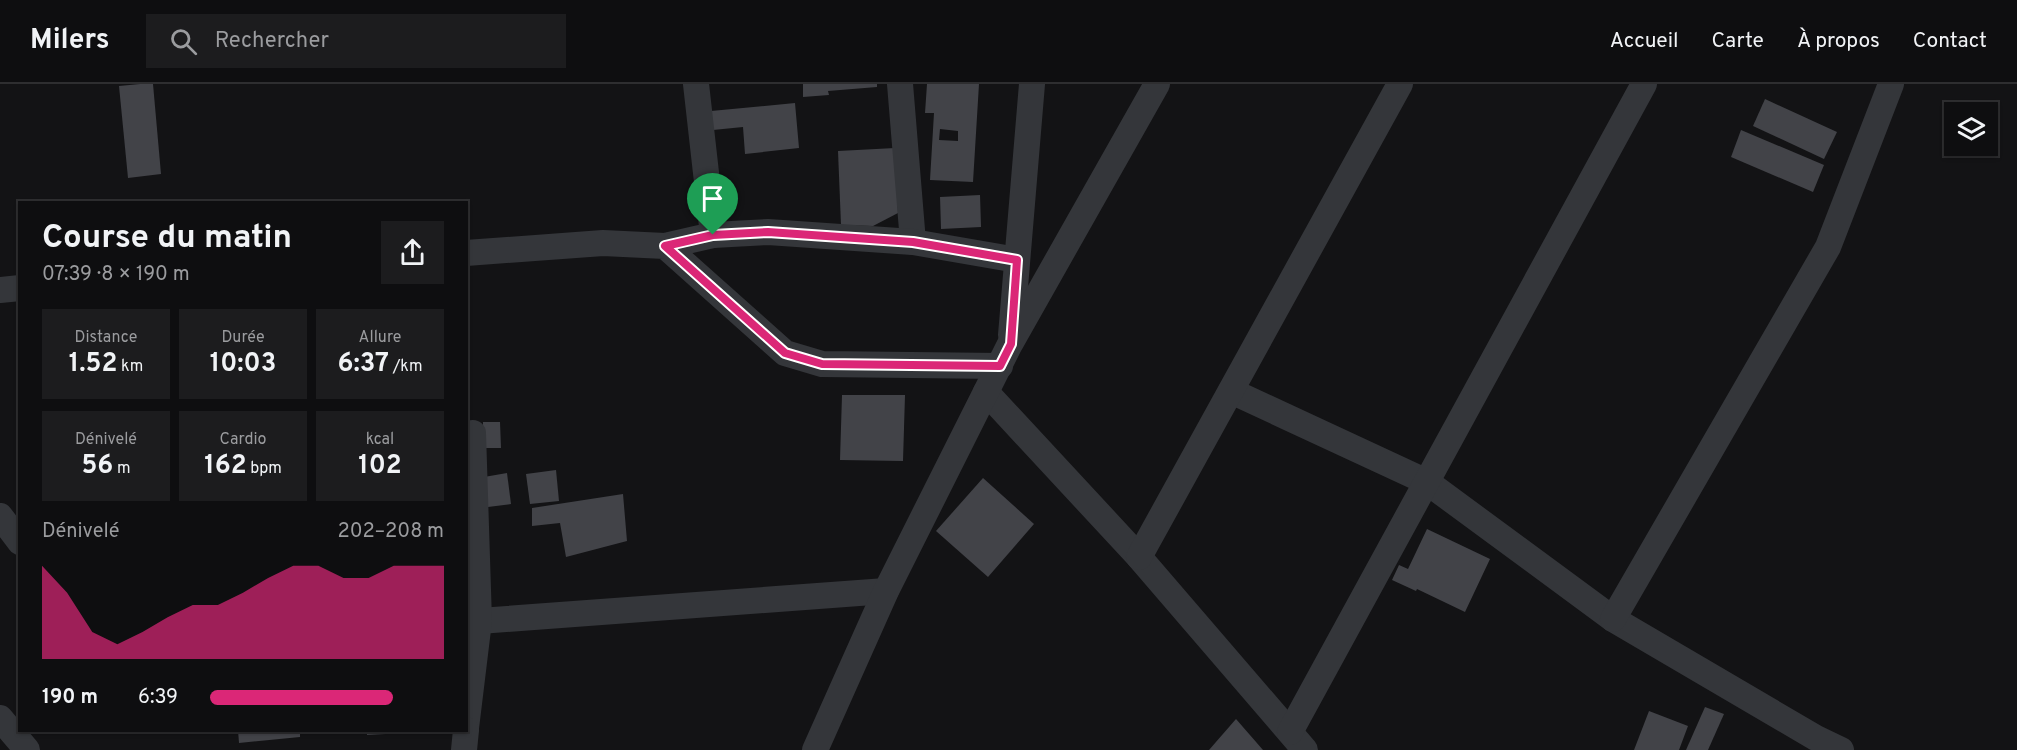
<!DOCTYPE html>
<html lang="fr">
<meta charset="utf-8">
<style>
:root{--surface:#0e0e10;--page:#1c1c1e;--text:#f1f3f6;--muted:#9b9c9f;--line:#2e2e30;--accent:#db2777}
body{margin:0;font-family:Overpass,sans-serif;background:var(--page);color:var(--text);height:100vh;display:flex;flex-direction:column;font-size:22px;white-space:nowrap}
*{box-sizing:border-box;margin:0}
p{font-size:20px;color:var(--muted)}
.icon{flex:none;width:33px;height:33px;fill:none;stroke:currentColor;stroke-width:2;stroke-linecap:round;stroke-linejoin:round}
.map{position:relative;flex:1;overflow:hidden}
.panel{position:absolute;left:18px;top:117px;width:450px;height:531px;display:flex;flex-direction:column;background:var(--surface);border-radius:0px;box-shadow:0 2px 4px #0004,0 0 0 2px var(--line)}
.panel>*{flex:none}
.tools{position:absolute;left:1944px;top:18px;display:grid;gap:12px}
.tools a{display:grid;place-items:center;width:54px;height:54px;border-radius:0px;background:var(--surface);box-shadow:0 2px 4px #0004,0 0 0 2px var(--line);font-size:30px}
.pin{position:absolute;display:grid;place-items:center;width:51px;height:51px;color:#fff;margin:-62px -26px;border-radius:50% 50% 50% 0;rotate:-45deg;box-shadow:0 0 6px #0007}
.pin .icon{rotate:45deg}
.round{display:grid;place-items:center;flex:none;width:63px;height:63px;border-radius:0px;background:var(--page)}
.head{display:flex;align-items:center;justify-content:space-between;height:102px;padding:0 24px}
h1{font-size:33px;font-weight:700;line-height:45px}
.metrics{display:grid;grid-template-columns:repeat(3,1fr);gap:9px;height:102px;padding:6px 24px}
.metrics div{display:grid;align-content:center;border-radius:0px;background:var(--page);text-align:center}
.metrics b{font-size:26px;font-weight:700}
.metrics small{font-size:16px;font-weight:400}
.metrics p{font-size:16px}
.chart{height:168px;padding:12px 24px}
.chart p{display:flex;justify-content:space-between}
.chart svg{width:100%;height:108px;margin-top:6px;fill:var(--accent);opacity:.7}
ul{padding:0 24px;list-style:none;font-size:20px}
li{display:grid;grid-template-columns:96px 72px 1fr;align-items:center;height:45px}
li i{height:15px;border-radius:8px;background:var(--accent)}
header{display:flex;align-items:center;gap:36px;box-sizing:border-box;height:84px;padding:0 30px;background:var(--surface);border-bottom:2px solid var(--line)}
header strong{font-size:28px}
nav{display:flex;gap:33px;margin-inline-start:auto;font-size:21px}
.search{width:420px;height:54px;background:var(--page);display:flex;align-items:center;gap:15px;box-sizing:border-box;padding:0 21px;border-radius:0px;color:var(--muted);font-size:22px}
.map>svg:first-child{display:block}
.building{fill:#424348;fill-rule:evenodd}
.lines{fill:none;stroke-linecap:round;stroke-linejoin:round}
.minor{stroke:#34363a;stroke-width:26}
.route-casing{stroke:#fff;stroke-width:12}
.route{stroke:#db2777;stroke-width:8}
</style>
<header>
<strong>Milers</strong>
<div class="search"><svg class="icon" aria-label="search" viewBox="0 0 24 24"><circle cx="10" cy="10" r="6"/><path d="M15 15l6 6"/></svg>Rechercher</div>
<nav><a>Accueil</a><a>Carte</a><a>À propos</a><a>Contact</a></nav>
</header>
<div class="map">
<svg width="2017" height="666" viewBox="0 0 2017 666">
<rect width="100%" height="100%" fill="#131315"/>
<g class="building">
<polygon points="140,0 153,0 161,90 128,94 119,2"/>
<polygon points="803,0 877,0 877,3 828,7 829,11 803,13"/>
<path d="M 927,0 L 979,0 L 973,98 L 930,96 L 934,29 L 925,29 ZM 940,45 L 958,47 L 958,57 L 939,56 Z"/>
<polygon points="1765,15 1837,48 1824,75 1753,42"/>
<polygon points="795,19 799,64 745,70 743,43 713,46 711,27"/>
<polygon points="1741,46 1824,81 1813,108 1731,73"/>
<polygon points="895,64 898,129 873,142 841,141 838,67"/>
<polygon points="980,111 981,143 941,145 940,113"/>
<polygon points="842,311 905,311 903,377 840,376"/>
<polygon points="483,338 500,338 501,364 483,364"/>
<polygon points="556,386 559,417 530,420 526,390"/>
<polygon points="507,389 511,420 488,423 484,393"/>
<polygon points="983,394 1034,440 988,493 936,447"/>
<polygon points="623,410 627,457 566,473 560,439 532,442 532,424"/>
<polygon points="1427,445 1490,475 1465,528 1417,505 1416,507 1392,496 1399,481 1408,485"/>
<polygon points="1705,623 1724,630 1708,666 1686,666"/>
<polygon points="1649,627 1688,642 1679,666 1634,666"/>
<polygon points="1236,635 1263,666 1209,666"/>
<polygon points="238,646 300,646 300,653 239,659"/>
<polygon points="367,646 422,646 422,648 367,651"/>
</g>
<g class="lines">
<g class="minor">
<polyline points="696,0 713,151"/>
<polyline points="900,0 913,158"/>
<polyline points="665,162 713,151 768,148 913,158 1017,176"/>
<polyline points="466,169 603,159 665,162 785,269 822,280 1000,282"/>
<polyline points="0,206 20,204"/>
<polyline points="1011,251 1032,0"/>
<polyline points="1231,307 1427,398 1613,535 1816,654 1841,666"/>
<polyline points="986,308 1139,473 1305,666"/>
<polyline points="0,432 20,458"/>
<polyline points="1139,473 1400,0"/>
<polyline points="1613,535 1828,163 1891,0"/>
<polyline points="466,538 886,507"/>
<polyline points="0,634 27,666"/>
<polyline points="466,644 479,537 473,349"/>
<polyline points="1290,648 1644,0"/>
<polyline points="464,666 466,646"/>
<polyline points="815,666 886,507 1010,260 1157,0"/>
</g>
</g>
<g class="lines">
<defs>
<polygon id="route" points="768,148 913,158 1017,176 1011,260 1000,282 822,280 785,269 665,162 713,151"/>
</defs>
<use href="#route" class="route-casing"/>
<use href="#route" class="route"/>
</g>
</svg>
<div class="tools">
<a><svg class="icon" aria-label="layers" viewBox="0 0 24 24"><path d="M12 4l9 5-9 5-9-5zM3 14l9 5 9-5"/></svg></a>
</div>
<div class="pin" style="left:713px;top:151px;background:#1e9e55"><svg class="icon" aria-label="arrive" viewBox="0 0 24 24"><path d="M6 21V4h12l-3 4 3 4H6"/></svg></div>
<section class="panel">
<div class="head"><div><h1>Course du matin</h1><p>07:39 · 8 × 190 m</p></div><a class="round"><svg class="icon" aria-label="share" viewBox="0 0 24 24"><path d="M12 15V3M7 8l5-5 5 5M5 13v7h14v-7"/></svg></a></div>
<div class="metrics">
<div><p>Distance</p><b>1.52<small> km</small></b></div>
<div><p>Durée</p><b>10:03</b></div>
<div><p>Allure</p><b>6:37<small> /km</small></b></div>
</div>
<div class="metrics">
<div><p>Dénivelé</p><b>56<small> m</small></b></div>
<div><p>Cardio</p><b>162<small> bpm</small></b></div>
<div><p>kcal</p><b>102</b></div>
</div>
<div class="chart"><p><span>Dénivelé</span>202–208 m</p>
<svg viewBox="0 0 160 44" preserveAspectRatio="none"><path d="M0 44V6L10 17L20 33L30 38L40 33L50 27L60 22L70 22L80 17L90 11L100 6L110 6L120 11L130 11L140 6L150 6L160 6V44z"/></svg>
</div>
<ul>
<li><b>190 m</b>6:39<i style="width:78%"></i></li>
</ul>
</section>
</div>
